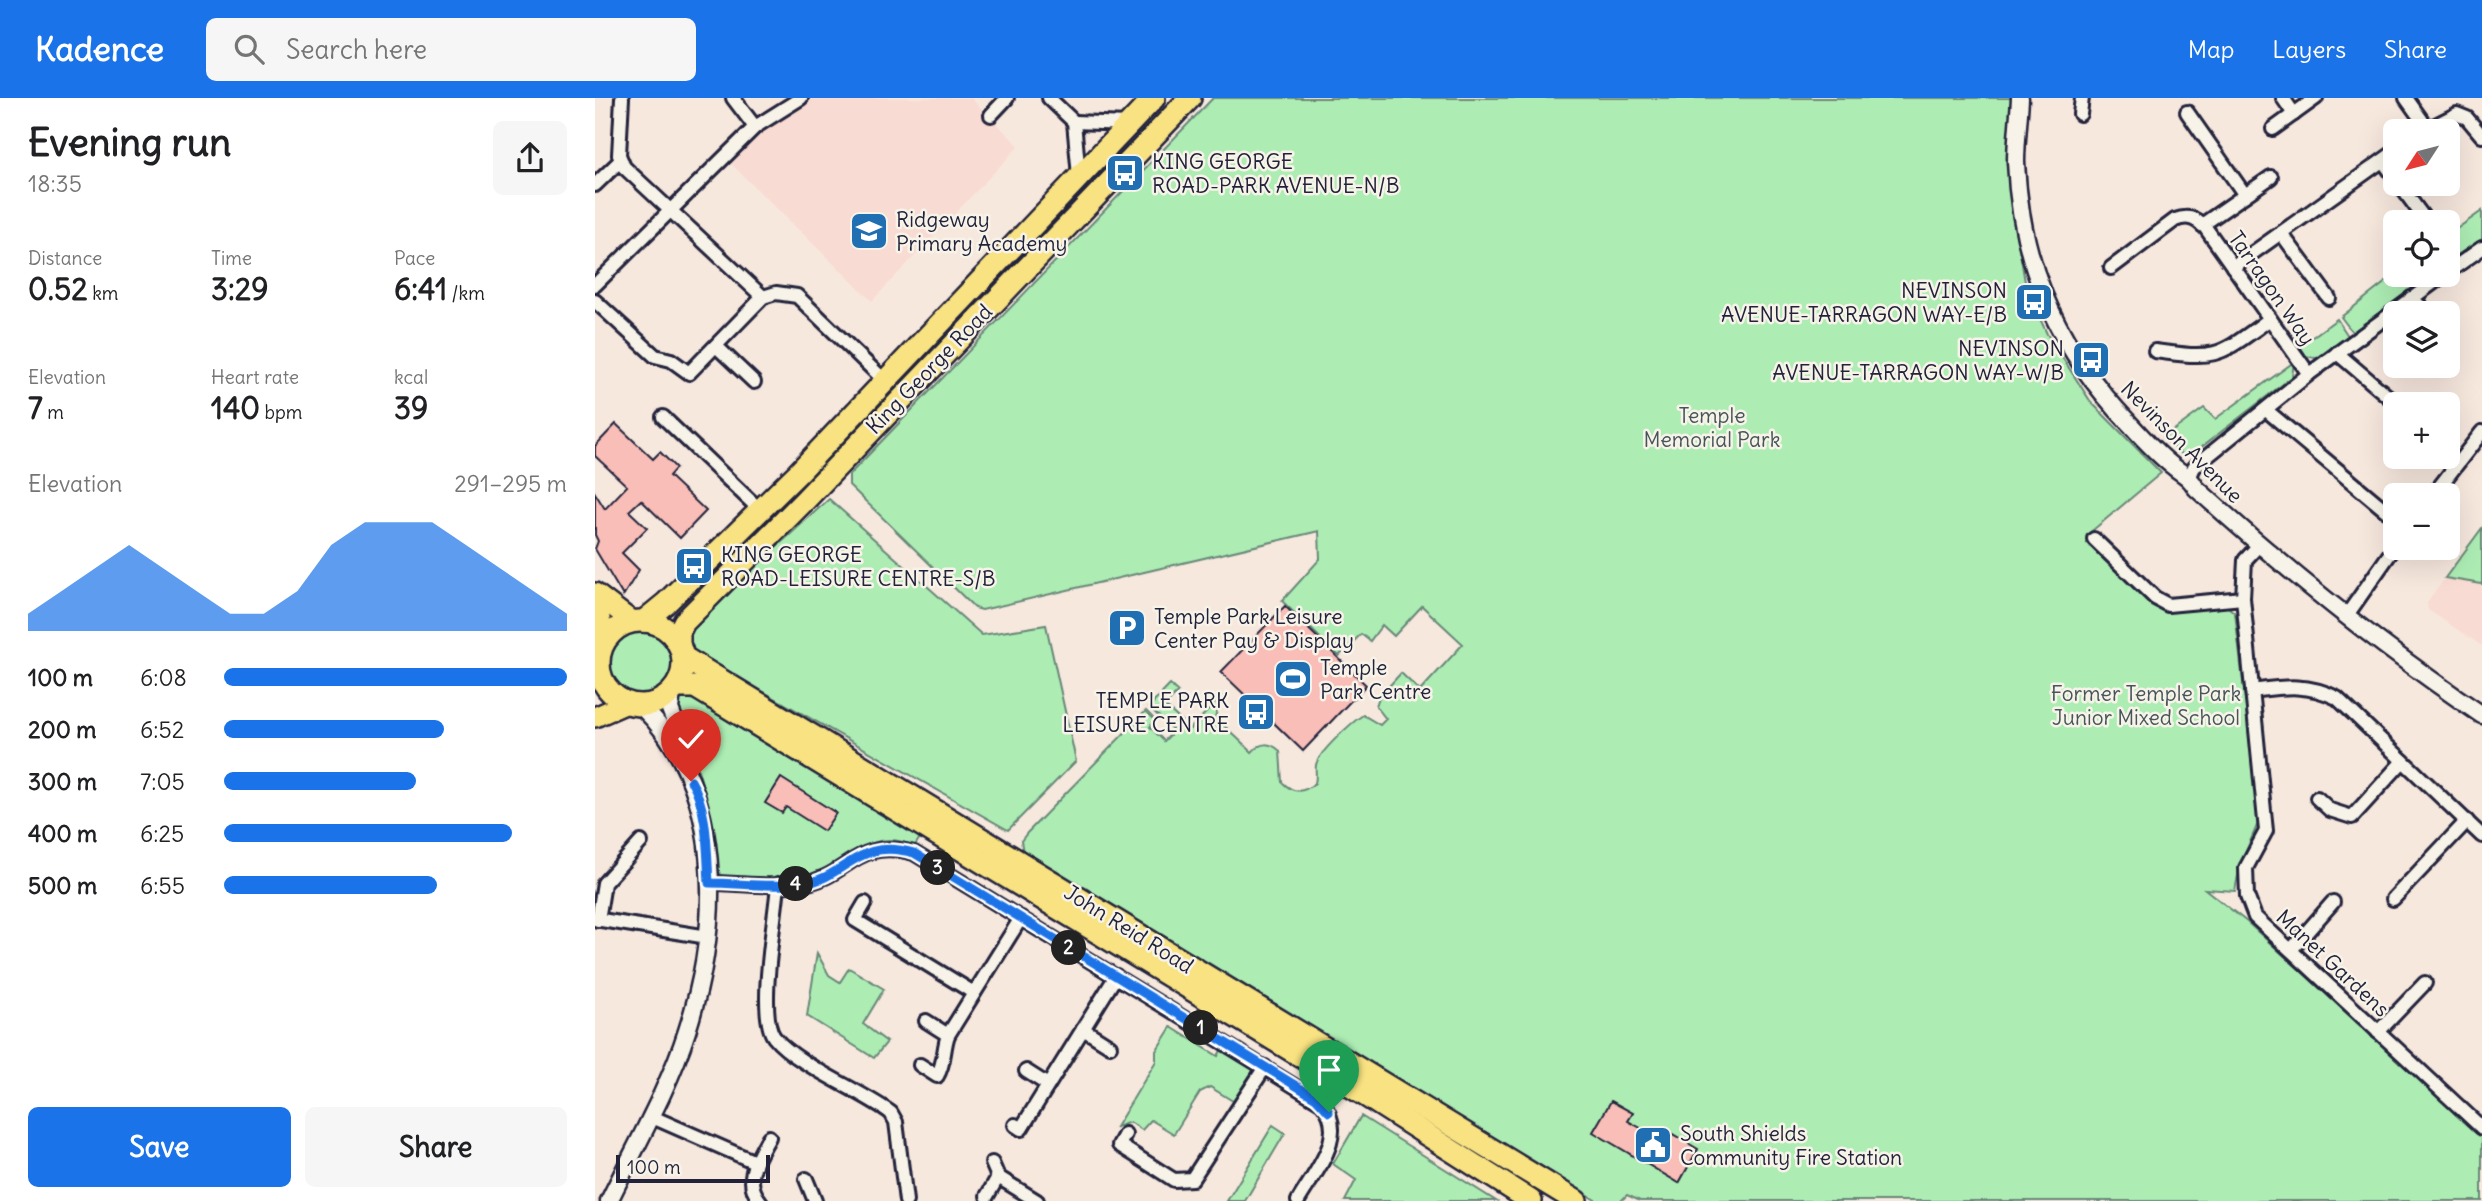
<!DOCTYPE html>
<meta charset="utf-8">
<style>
:root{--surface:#fff;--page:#f6f6f6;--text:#202124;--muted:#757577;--accent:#1a73e8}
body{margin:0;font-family:Delius,sans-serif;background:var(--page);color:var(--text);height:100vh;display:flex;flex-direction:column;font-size:26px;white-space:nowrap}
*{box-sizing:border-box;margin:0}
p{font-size:23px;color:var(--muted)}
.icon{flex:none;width:38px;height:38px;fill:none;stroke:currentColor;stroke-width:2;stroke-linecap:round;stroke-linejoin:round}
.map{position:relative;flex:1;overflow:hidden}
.drawer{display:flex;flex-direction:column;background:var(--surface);width:595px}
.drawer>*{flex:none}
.needle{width:46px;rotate:234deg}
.tools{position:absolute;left:1788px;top:21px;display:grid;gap:14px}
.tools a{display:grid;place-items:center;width:77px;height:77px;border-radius:10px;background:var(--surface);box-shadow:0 7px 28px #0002;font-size:35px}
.scale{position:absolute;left:21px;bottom:18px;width:154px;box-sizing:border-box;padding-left:7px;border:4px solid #22223b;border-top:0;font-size:19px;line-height:24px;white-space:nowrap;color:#22223b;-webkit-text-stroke:5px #f7f3e8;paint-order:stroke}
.pin{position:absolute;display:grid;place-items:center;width:60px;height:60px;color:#fff;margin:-72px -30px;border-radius:50% 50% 50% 0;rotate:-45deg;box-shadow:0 0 7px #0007}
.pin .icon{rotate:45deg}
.km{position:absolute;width:35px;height:35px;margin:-18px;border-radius:50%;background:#222;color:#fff;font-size:19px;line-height:35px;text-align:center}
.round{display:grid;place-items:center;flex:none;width:74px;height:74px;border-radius:10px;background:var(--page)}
.summary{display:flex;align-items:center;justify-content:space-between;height:119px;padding:0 28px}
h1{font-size:38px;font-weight:700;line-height:52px}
.figures{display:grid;grid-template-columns:repeat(3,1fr);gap:10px;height:119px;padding:7px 28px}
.figures div{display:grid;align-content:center}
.figures b{font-size:30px;font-weight:700}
.figures small{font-size:19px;font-weight:400}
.figures p{font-size:19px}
.chart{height:196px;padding:14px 28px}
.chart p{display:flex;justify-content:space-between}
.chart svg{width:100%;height:126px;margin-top:7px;fill:var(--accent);opacity:.7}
.action{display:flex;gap:14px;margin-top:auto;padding:14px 28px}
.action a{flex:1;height:80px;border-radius:10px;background:var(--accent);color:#fff;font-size:28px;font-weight:700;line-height:80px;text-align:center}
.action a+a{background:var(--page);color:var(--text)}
ul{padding:0 28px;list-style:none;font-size:23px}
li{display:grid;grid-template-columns:112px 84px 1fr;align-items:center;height:52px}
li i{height:18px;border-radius:9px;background:var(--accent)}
header{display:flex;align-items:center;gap:42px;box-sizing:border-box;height:98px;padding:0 35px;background:var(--accent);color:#fff}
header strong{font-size:33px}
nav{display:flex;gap:38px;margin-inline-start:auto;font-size:24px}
.search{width:490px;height:63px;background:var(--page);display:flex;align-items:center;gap:18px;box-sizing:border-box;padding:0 24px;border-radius:10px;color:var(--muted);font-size:26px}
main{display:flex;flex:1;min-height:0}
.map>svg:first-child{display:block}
.built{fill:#f8dbd2}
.green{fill:#adedb4;stroke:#688878;stroke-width:2}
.building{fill:#f9beb7;stroke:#22223b;stroke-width:2}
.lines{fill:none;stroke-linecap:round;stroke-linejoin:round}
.minor-casing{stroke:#22223b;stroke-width:18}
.tertiary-casing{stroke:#22223b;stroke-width:21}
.primary-casing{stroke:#22223b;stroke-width:24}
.trunk-casing{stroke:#22223b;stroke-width:26}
.minor{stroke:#f7f3e8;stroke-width:12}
.tertiary{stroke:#f7f3e8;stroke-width:16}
.primary{stroke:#f8e281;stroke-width:19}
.trunk{stroke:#f8e281;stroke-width:21}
.route-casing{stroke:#fff;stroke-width:14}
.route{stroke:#1a73e8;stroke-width:9}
.labels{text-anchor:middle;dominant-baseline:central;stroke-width:5;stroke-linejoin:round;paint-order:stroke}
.poi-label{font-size:21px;fill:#22223b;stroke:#f7f3e8;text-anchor:start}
.street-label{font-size:21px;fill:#22223b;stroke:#f7f3e8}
.park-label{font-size:21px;fill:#455559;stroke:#f7f3e8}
</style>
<header>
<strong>Kadence</strong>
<div class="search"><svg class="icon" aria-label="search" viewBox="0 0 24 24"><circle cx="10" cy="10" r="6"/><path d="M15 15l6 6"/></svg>Search here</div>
<nav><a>Map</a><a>Layers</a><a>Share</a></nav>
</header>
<main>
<section class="drawer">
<div class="summary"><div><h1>Evening run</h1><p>18:35</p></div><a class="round"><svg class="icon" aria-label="share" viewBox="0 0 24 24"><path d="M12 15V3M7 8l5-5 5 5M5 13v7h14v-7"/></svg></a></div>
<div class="figures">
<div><p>Distance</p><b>0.52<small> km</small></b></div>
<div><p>Time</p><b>3:29</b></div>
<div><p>Pace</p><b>6:41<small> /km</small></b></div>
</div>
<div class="figures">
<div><p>Elevation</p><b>7<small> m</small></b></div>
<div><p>Heart rate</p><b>140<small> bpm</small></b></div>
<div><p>kcal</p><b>39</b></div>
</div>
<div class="chart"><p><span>Elevation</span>291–295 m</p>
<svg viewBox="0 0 160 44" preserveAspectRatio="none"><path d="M0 44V38L10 30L20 22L30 14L40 22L50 30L60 38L70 38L80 30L90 14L100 6L110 6L120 6L130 14L140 22L150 30L160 38V44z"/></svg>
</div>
<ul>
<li><b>100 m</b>6:08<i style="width:100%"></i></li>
<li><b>200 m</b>6:52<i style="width:64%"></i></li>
<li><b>300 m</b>7:05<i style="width:56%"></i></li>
<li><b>400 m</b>6:25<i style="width:84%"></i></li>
<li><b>500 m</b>6:55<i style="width:62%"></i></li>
</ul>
<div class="action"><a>Save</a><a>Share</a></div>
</section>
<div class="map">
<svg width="1887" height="1103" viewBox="0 0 1887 1103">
<rect width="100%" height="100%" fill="#f7e8de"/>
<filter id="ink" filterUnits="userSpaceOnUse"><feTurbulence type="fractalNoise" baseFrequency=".0143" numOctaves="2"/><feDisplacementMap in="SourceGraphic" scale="14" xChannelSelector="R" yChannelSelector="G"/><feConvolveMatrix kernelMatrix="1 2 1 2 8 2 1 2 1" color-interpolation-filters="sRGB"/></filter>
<g filter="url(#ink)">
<g class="built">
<polygon points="218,0 376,0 424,48 277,203 132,62 178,24"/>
<polygon points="1887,430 1887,548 1833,512 1832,505"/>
</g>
<g class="green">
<path d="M 618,0 L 1416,0 L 1415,96 L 1431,190 L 1452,236 L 1496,304 L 1566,375 L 1492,437 L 1555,502 L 1578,513 L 1632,508 L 1640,515 L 1664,723 L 1645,767 L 1640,793 L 1610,791 L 1652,824 L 1887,1038 L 1887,1103 L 1045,1103 L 1032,1097 L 1026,1103 L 1002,1103 L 429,760 L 426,743 L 432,735 L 551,613 L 560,622 L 555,629 L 569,643 L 579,633 L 554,609 L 575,587 L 583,594 L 570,608 L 595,631 L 627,598 L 620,619 L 657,654 C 666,644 675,644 685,653 L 687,684 C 699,696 708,695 720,685 C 722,678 720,673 721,667 C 723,655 757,624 768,617 L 785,627 L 791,621 L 781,608 L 784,599 L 806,575 L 825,593 L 868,546 L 827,508 L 799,538 L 787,527 L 775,543 L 766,536 L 744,558 L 687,503 L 725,461 L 724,433 L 387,512 L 380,510 L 254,387 L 254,377 Z"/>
<polygon points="1887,113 1887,141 1853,163 1853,137"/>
<polygon points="1801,176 1834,177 1758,235 1746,219"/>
<polygon points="1742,221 1753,238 1725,261 1711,258 1705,248"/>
<polygon points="1699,264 1697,279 1600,354 1588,357 1568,340 1609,310 1620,321"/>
<polygon points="234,401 387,537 451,527 481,663 413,732 100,555 93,536 107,517"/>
<polygon points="1887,430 1887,486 1850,480"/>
<circle cx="45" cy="565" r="33"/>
<path d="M 87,599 L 100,602 L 326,738 L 319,749 C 278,725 246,770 209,779 C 191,784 147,783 128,780 L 121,769 C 117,735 113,699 101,666 C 95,647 72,617 87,599 Z"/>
<polygon points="222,855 234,877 245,884 254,870 289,891 268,926 292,944 279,960 212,918"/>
<polygon points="576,929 623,958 628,949 663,970 641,1005 615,989 605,994 579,1036 556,1022 547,1032 535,1024 521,1029 561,963 561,953"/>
<polygon points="766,1018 901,1103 750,1103 761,1082 738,1066"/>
<polygon points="678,1027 690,1035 650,1103 632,1103"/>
</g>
<g class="building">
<polygon points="21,326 58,361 65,354 81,370 74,378 111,413 85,440 46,402 34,413 52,430 27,455 44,472 28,498 0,451 3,443 0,437 0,395 10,411 32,388 0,358 0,348"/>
<polygon points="690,508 771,587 708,653 626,574"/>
<polygon points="186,680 241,715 229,733 191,709 187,715 170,705"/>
<polygon points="1016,1003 1038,1015 1033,1023 1069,1043 1074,1034 1103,1051 1084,1085 998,1034"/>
</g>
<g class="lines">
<defs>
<g id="minor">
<polyline points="27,0 24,57 29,69 168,199"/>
<polyline points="138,0 160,29"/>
<polyline points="454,0 479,24 484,78"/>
<polyline points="1688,0 1699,16"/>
<polyline points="1811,0 1833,31"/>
<polyline points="1592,14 1650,97"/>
<polyline points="1485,16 1487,0"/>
<polyline points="396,17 412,0"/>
<polyline points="479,24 534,26"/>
<polyline points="1678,31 1721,0"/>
<polyline points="1829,33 1862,16 1872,20 1887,38"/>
<polyline points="1788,63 1801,81"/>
<polyline points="1804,86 1832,124"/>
<polyline points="0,87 25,63"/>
<polyline points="1607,127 1676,79"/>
<polyline points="1686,135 1734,200"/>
<polyline points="1638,169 1801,53"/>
<path d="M 1516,170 L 1580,122 C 1593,117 1600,120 1610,129 L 1714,276"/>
<polyline points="1853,174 1887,150"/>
<polyline points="0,187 160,29 206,0"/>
<polyline points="1816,200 1833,215"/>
<polyline points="0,203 60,258 76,262 94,275 168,199 181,195 202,198 290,283"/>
<polyline points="121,248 159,284"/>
<path d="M 1560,253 C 1625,262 1623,258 1675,221"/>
<polyline points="1742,255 1802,306"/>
<polyline points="1671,312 1801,421"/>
<polyline points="68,319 166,413"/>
<polyline points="1595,378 1599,369 1714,276 1849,177"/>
<polyline points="1838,397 1887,334"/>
<polyline points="1499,441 1560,500 1573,507 1648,500"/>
<polyline points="1664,447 1650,462 1648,500 1671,733 1651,770 1652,798 1660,819 1887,1030"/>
<polyline points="1752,517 1801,447"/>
<path d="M 1657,593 C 1688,589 1713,585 1742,600 L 1887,738"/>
<polyline points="1722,700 1735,712 1757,719 1808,663"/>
<path d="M 114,785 C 144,785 177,790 207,786 C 254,779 259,739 319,755 L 727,1005 C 754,1037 720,1073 703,1103"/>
<path d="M 183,786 C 181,818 162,916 179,939 C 200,966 267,993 296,1015 L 301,1024 L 311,1103"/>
<polyline points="1798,801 1872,723"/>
<polyline points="270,805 260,822 379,895"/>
<polyline points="0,821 113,839"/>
<polyline points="3,822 9,785 46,744"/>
<polyline points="1696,852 1738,804"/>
<polyline points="331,923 353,937"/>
<polyline points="488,931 515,948"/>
<polyline points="1783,934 1830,885"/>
<path d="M 325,967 L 342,978 C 350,965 348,951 353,937 L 426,820"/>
<polyline points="431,973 453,987"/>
<polyline points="55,1018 160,1064"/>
<polyline points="420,1027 426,1031 521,878"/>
<polyline points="530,1036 524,1047 579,1082 597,1081 670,969"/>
<polyline points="403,1079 442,1103"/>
<polyline points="211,1081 220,1103"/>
<polyline points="392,1098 403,1079 397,1065"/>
<path d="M 165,1103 C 147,1081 163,1060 174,1039"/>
</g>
<g id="tertiary">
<path d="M 1425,0 C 1424,21 1421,43 1421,64 C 1425,160 1458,240 1522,312 C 1540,331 1558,353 1579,369 C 1589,377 1595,379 1601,390 C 1691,472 1786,549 1887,617"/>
<polyline points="77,593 75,611 90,649"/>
<path d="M 14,1103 C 40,1049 74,990 92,933 C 126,827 131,690 46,608"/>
</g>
<g id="primary">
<polyline points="0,495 38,524"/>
<polyline points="1,497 9,544"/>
<polyline points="0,580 4,573"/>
<polyline points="0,619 32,605"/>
</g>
<g id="trunk">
<polyline points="49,523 71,505 203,375 559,0"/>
<circle cx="46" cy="565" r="42"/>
<polyline points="84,547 84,534 89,524 210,402 595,0"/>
<polyline points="88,559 981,1103"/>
<polyline points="81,589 100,589 768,996 936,1103"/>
</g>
</defs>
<use href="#minor" class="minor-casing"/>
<use href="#tertiary" class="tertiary-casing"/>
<use href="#primary" class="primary-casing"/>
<use href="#trunk" class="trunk-casing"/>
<use href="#minor" class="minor"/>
<use href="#tertiary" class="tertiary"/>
<use href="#primary" class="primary"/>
<use href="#trunk" class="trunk"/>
</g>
</g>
<g class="lines" filter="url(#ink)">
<defs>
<path id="route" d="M 96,683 C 113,710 112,754 114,785 C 144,785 177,790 207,786 C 254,779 260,739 319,755 L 721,1000 L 734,1014"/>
</defs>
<use href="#route" class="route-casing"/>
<use href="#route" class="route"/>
</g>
<defs>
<symbol id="bus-square" viewBox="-11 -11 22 22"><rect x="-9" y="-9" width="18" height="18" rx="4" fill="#1f6fb2" stroke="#f7f3e8"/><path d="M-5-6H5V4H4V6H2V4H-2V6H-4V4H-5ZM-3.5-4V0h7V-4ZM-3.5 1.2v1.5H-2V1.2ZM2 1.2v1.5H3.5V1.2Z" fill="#fff"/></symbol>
<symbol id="school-square" viewBox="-11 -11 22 22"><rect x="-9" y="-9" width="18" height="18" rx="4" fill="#1f6fb2" stroke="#f7f3e8"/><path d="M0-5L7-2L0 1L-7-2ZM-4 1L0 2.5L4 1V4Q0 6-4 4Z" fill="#fff"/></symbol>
<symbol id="parking-square" viewBox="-11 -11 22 22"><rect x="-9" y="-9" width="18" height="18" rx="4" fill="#1f6fb2" stroke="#f7f3e8"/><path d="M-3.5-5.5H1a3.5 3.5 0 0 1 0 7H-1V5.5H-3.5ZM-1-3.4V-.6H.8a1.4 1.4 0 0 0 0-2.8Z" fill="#fff"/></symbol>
<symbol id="stadium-square" viewBox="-11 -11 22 22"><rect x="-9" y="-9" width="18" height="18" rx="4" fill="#1f6fb2" stroke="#f7f3e8"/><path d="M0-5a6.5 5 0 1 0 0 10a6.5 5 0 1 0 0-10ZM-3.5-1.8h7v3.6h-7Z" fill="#fff"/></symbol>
<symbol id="civic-square" viewBox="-11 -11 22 22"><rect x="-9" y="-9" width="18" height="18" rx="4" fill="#1f6fb2" stroke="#f7f3e8"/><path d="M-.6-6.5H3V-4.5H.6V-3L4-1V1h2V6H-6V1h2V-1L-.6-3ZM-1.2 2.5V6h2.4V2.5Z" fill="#fff"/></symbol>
</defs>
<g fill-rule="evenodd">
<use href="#bus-square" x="508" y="53" width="44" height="44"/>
<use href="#school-square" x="252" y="111" width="44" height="44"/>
<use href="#bus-square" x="1417" y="182" width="44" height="44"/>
<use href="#bus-square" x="1474" y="240" width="44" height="44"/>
<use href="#bus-square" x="77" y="446" width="44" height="44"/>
<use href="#parking-square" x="510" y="508" width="44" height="44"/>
<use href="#stadium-square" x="676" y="559" width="44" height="44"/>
<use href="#bus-square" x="639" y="592" width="44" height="44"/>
<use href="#civic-square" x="1036" y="1025" width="44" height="44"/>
</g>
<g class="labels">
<g class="poi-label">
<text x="557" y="63">KING GEORGE<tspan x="557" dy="24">ROAD-PARK AVENUE-N/B</tspan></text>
<text x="301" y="121">Ridgeway<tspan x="301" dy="24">Primary Academy</tspan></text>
<text x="1412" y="192" text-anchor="end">NEVINSON<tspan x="1412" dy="24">AVENUE-TARRAGON WAY-E/B</tspan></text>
<text x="1469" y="250" text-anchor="end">NEVINSON<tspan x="1469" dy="24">AVENUE-TARRAGON WAY-W/B</tspan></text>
<text x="126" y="456">KING GEORGE<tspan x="126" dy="24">ROAD-LEISURE CENTRE-S/B</tspan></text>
<text x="559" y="518">Temple Park Leisure<tspan x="559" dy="24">Center Pay &amp; Display</tspan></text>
<text x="725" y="569">Temple<tspan x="725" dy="24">Park Centre</tspan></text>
<text x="634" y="602" text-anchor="end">TEMPLE PARK<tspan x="634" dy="24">LEISURE CENTRE</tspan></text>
<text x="1085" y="1035">South Shields<tspan x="1085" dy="24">Community Fire Station</tspan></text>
</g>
<g class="street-label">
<text transform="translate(1677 190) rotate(55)">Tarragon Way</text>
<text transform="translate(334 271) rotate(-46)">King George Road</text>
<text transform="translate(1587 344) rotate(45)">Nevinson Avenue</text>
<text transform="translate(534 831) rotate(32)">John Reid Road</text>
<text transform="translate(1738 865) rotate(43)">Manet Gardens</text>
</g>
<g class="park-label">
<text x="1117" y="317">Temple<tspan x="1117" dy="24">Memorial Park</tspan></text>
<text x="1551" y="595">Former Temple Park<tspan x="1551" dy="24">Junior Mixed School</tspan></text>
</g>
</g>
</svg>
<div class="tools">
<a><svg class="needle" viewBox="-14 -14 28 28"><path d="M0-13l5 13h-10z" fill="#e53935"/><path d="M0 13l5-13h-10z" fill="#757577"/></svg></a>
<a><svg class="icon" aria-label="locate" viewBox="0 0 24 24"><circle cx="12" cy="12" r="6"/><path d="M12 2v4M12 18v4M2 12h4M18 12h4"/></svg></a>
<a><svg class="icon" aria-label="layers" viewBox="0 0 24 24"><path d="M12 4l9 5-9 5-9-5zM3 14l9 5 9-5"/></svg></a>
<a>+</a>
<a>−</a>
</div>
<div class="scale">100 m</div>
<div class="pin" style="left:734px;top:1014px;background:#1e9e55"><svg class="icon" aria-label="arrive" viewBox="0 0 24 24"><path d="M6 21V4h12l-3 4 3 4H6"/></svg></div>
<div class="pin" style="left:96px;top:683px;background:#d93025"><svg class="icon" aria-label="check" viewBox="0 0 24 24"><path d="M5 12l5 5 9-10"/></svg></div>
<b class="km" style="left:606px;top:930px">1</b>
<b class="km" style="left:474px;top:850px">2</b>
<b class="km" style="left:343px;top:770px">3</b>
<b class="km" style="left:201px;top:786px">4</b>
</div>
</main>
